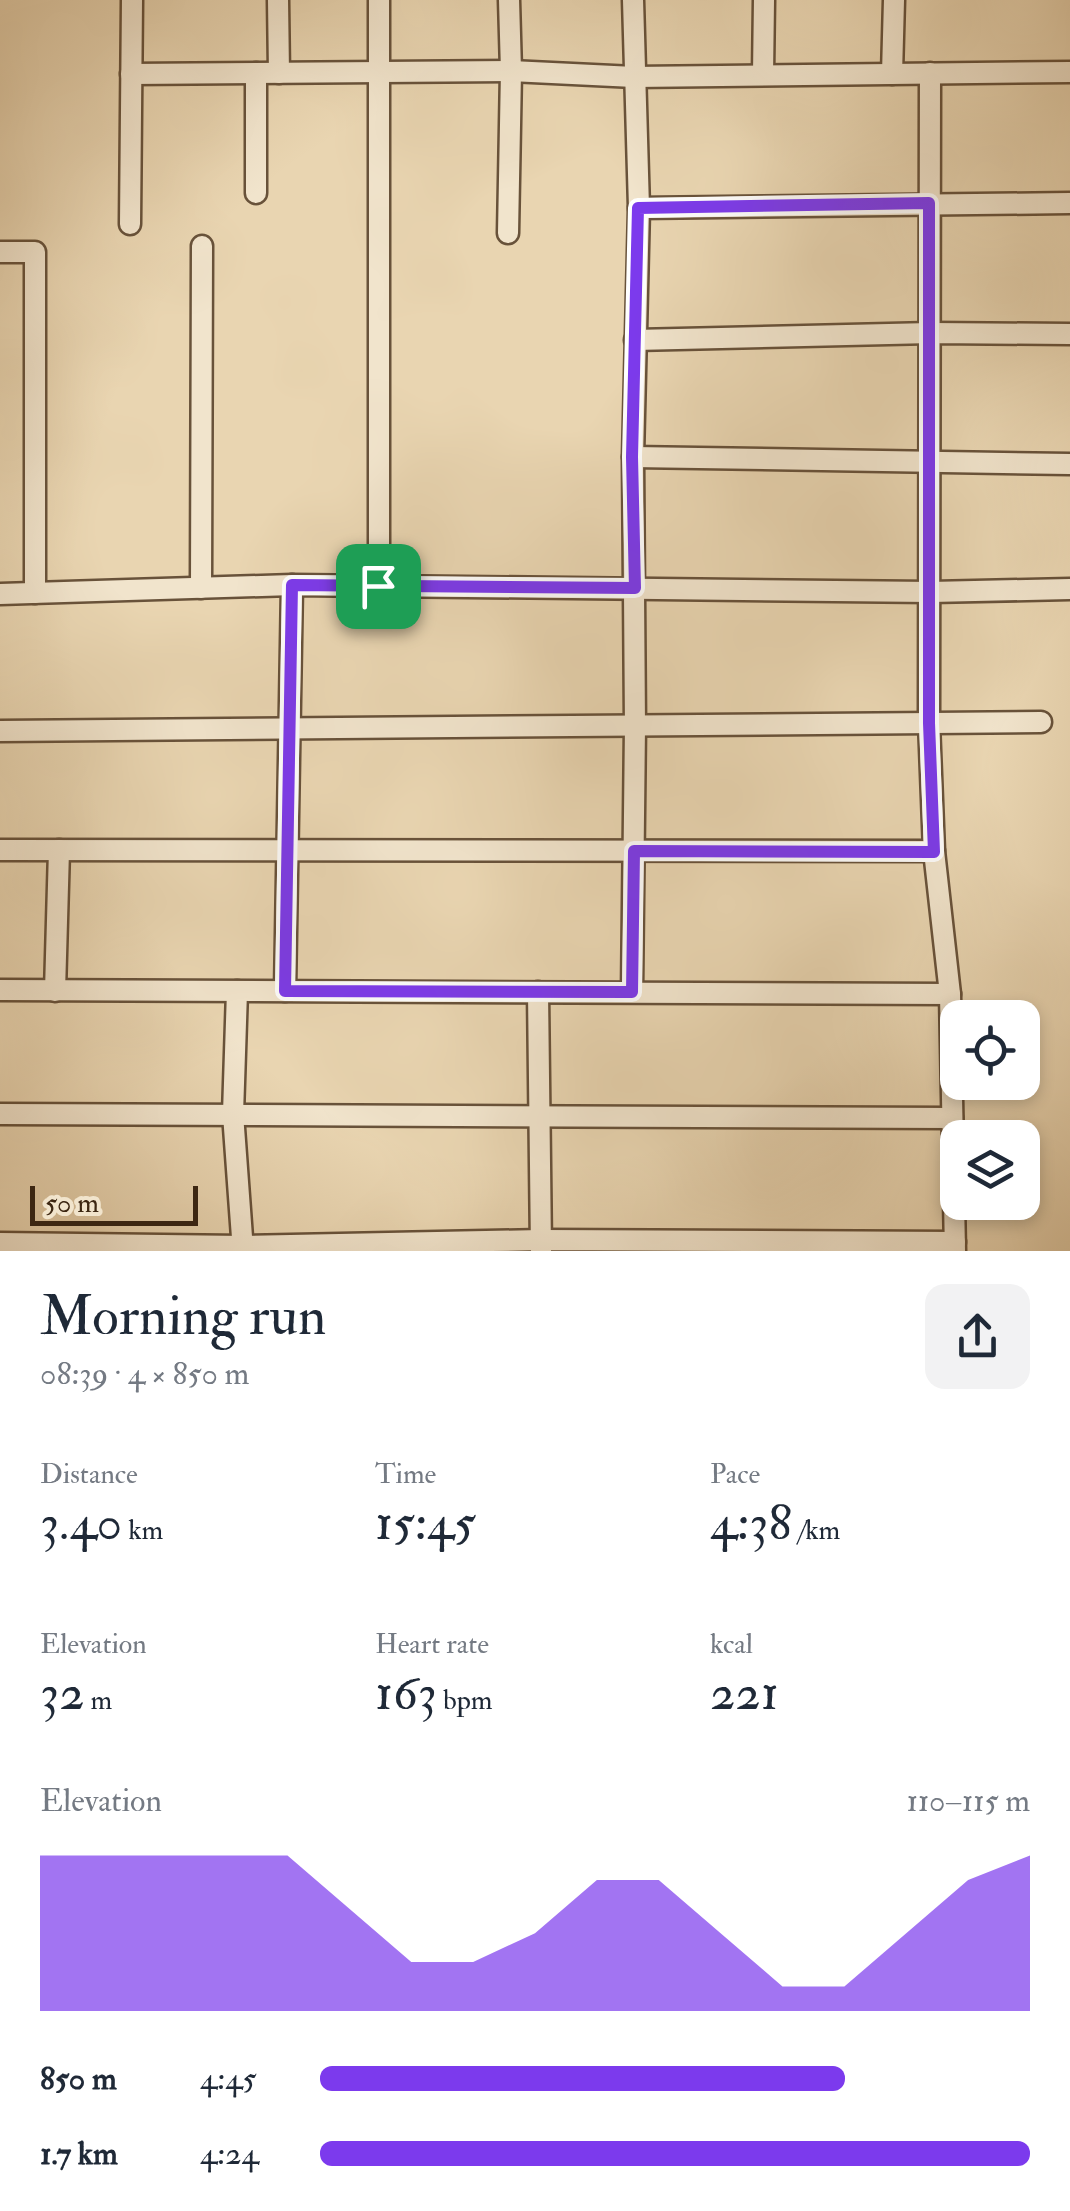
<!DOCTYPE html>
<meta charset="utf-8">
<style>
:root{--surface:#fff;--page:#f2f2f3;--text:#1f2937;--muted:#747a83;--accent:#7c3aed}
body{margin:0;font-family:"IM FELL Double Pica",serif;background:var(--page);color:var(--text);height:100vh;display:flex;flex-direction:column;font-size:38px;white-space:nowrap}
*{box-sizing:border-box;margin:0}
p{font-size:32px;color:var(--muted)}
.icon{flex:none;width:55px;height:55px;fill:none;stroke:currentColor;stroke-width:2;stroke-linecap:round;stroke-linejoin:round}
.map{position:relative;height:1251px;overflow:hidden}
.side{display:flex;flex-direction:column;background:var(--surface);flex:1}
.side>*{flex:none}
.fabs{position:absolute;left:940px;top:1000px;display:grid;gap:20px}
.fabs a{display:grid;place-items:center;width:100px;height:100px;border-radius:20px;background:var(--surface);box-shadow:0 5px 15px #0003;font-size:50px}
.scale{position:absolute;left:30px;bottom:25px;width:168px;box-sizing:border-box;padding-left:10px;border:5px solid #3d2712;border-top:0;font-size:28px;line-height:35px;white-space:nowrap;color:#3d2712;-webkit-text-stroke:8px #f1e4cc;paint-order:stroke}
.pin{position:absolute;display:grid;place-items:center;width:85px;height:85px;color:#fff;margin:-42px;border-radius:20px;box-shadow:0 5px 15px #0006}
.round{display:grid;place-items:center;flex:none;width:105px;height:105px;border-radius:20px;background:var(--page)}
.overview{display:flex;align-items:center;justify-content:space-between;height:170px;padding:0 40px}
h1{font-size:55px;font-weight:600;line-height:75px}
.figures{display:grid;grid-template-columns:repeat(3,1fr);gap:15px;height:170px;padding:10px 40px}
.figures div{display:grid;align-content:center}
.figures b{font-size:50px;font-weight:600}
.figures small{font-size:28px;font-weight:400}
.figures p{font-size:28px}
.chart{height:280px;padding:20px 40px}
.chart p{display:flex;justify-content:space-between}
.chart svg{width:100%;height:180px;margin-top:10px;fill:var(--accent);opacity:.7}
ul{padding:0 40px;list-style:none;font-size:32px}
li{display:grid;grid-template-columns:160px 120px 1fr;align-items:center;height:75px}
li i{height:25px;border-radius:12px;background:var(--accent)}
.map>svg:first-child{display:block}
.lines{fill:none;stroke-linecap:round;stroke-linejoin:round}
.minor-casing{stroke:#68523a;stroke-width:25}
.minor{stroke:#f1e4cc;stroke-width:20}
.route-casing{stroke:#fff;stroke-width:20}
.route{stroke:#7c3aed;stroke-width:12}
</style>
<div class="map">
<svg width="1070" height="1251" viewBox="0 0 1070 1251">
<rect width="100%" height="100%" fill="#e9d5b1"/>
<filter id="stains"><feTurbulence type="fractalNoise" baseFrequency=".002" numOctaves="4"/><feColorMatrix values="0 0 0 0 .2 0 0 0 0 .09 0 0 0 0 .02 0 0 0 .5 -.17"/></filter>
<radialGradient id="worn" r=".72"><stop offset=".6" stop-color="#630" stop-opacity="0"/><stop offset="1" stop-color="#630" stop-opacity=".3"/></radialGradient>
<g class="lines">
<defs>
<g id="minor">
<polyline points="278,0 279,73"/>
<polyline points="256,73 256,193"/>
<polyline points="930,73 929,723 934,851 950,994 955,1251"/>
<polyline points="131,74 511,71 634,77 1070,72"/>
<polyline points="763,74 764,0"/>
<polyline points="892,74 894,0"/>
<polyline points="639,208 1070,203"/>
<polyline points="130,224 132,0"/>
<polyline points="508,233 511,71 509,0"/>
<polyline points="0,252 35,252 35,593"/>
<polyline points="635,340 931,333 1070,334"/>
<polyline points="633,457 1070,464"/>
<polyline points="379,586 379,0"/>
<polyline points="201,588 202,246"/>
<polyline points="0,594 292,585 931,592 1070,589"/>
<polyline points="0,731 1041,722"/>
<polyline points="0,850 934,851"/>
<polyline points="0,990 950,994"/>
<polyline points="55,991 59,850"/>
<polyline points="237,991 233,1114 243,1251"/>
<polyline points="285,991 292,585"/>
<polyline points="538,992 541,1250"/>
<polyline points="632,992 635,726 633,457 639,208 633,0"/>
<polyline points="0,1114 952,1118"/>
<polyline points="0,1243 243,1246 541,1240 955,1242"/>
</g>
</defs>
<use href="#minor" class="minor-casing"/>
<use href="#minor" class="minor"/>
</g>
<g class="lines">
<defs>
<polygon id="route" points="929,203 929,723 934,852 634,851 632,992 285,991 292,585 635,588 632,457 638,208"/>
</defs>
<use href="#route" class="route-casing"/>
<use href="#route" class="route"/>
</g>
<rect width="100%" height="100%" filter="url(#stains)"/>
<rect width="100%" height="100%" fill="url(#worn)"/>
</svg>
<div class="fabs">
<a><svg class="icon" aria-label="locate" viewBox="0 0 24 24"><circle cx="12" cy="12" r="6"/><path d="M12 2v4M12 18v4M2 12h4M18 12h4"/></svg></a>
<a><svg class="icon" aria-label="layers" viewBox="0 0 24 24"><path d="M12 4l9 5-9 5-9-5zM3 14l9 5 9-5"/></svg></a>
</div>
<div class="scale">50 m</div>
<div class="pin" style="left:378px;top:586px;background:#1e9e55"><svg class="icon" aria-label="arrive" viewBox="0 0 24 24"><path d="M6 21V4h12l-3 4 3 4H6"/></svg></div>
</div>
<section class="side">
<div class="overview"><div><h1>Morning run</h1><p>08:39 · 4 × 850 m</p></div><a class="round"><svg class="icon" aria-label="share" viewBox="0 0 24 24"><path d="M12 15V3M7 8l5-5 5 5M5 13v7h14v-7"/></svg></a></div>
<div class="figures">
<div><p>Distance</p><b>3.40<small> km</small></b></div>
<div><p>Time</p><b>15:45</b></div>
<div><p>Pace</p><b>4:38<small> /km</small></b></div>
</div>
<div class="figures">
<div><p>Elevation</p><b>32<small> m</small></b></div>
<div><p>Heart rate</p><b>163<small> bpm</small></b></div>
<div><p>kcal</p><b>221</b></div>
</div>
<div class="chart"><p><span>Elevation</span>110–115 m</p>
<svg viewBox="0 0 160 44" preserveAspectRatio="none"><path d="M0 44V6L10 6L20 6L30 6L40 6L50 19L60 32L70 32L80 25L90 12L100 12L110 25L120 38L130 38L140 25L150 12L160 6V44z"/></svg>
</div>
<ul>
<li><b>850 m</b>4:45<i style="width:74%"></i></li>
<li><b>1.7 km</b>4:24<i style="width:100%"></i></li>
</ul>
</section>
